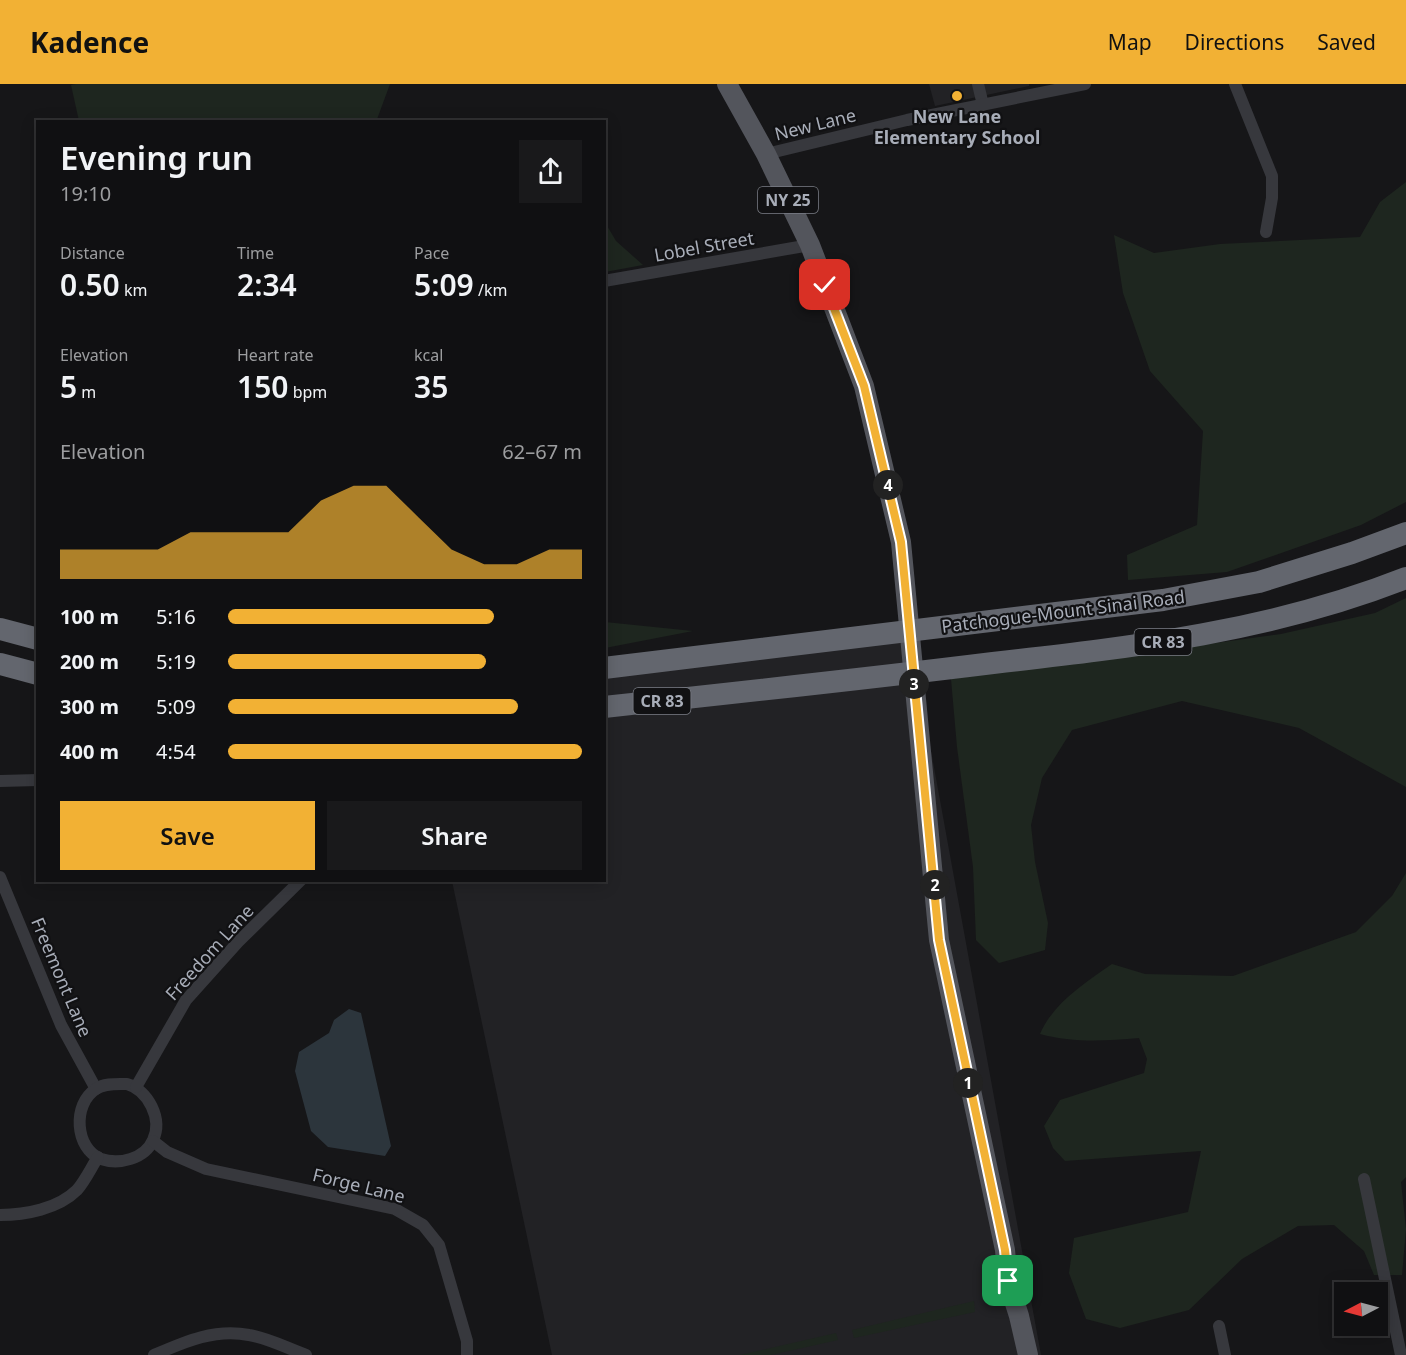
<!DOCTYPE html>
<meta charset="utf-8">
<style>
:root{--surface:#101012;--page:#19191b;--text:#f1f3f6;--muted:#9c9d9f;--line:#303032;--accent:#f2b134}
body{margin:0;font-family:"Noto Sans",sans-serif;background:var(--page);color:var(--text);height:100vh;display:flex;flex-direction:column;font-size:22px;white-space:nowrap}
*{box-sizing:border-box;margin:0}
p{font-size:20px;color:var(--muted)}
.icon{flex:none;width:33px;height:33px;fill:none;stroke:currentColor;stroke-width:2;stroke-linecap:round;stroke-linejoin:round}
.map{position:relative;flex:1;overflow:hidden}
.details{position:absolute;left:36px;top:36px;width:570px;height:762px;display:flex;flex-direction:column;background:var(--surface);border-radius:0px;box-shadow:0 3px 15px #0003,0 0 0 2px var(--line)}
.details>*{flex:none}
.needle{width:39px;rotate:264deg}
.buttons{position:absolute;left:1334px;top:1198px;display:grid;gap:12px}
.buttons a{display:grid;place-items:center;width:54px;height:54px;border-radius:0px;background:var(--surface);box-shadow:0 3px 15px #0003,0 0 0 2px var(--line);font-size:30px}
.pin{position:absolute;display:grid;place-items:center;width:51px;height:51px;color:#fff;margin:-26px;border-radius:12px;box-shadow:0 3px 9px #0006}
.km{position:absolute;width:30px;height:30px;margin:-15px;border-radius:50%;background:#222;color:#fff;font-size:16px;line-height:30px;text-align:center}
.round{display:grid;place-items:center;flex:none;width:63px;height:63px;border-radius:0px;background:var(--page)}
.summary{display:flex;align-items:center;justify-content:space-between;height:102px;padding:0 24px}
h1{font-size:33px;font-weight:600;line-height:45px}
.figures{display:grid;grid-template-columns:repeat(3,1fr);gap:9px;height:102px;padding:6px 24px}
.figures div{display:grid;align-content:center}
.figures b{font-size:30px;font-weight:600}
.figures small{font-size:16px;font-weight:400}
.figures p{font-size:16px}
.chart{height:168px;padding:12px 24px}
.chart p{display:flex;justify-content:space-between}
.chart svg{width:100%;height:108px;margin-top:6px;fill:var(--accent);opacity:.7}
.button{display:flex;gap:12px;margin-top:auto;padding:12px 24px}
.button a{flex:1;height:69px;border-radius:0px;background:var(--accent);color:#111;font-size:24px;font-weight:600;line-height:69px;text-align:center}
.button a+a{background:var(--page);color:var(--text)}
ul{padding:0 24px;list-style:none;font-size:20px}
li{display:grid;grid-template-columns:96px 72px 1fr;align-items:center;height:45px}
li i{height:15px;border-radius:8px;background:var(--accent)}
header{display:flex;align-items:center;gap:36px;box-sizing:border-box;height:84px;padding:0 30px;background:var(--accent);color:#111}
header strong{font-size:28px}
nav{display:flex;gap:33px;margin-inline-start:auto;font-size:21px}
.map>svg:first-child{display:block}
.built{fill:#222225}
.green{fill:#1e261f}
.water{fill:#2c353c}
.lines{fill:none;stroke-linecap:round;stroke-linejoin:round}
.street{stroke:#37383d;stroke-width:12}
.primary{stroke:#53555c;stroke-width:20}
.highway{stroke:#63666e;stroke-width:22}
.route-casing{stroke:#fff;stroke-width:12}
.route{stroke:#f2b134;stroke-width:8}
.poi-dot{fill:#f2b134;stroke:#111113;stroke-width:2}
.labels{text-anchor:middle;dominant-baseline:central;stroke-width:4.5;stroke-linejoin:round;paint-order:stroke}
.shield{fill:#111113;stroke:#7b7e86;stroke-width:1.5}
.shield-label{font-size:16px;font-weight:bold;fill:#a8adb8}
.poi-label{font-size:18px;font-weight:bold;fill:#a8adb8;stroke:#111113}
.street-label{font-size:18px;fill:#a8adb8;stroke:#111113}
</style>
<header>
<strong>Kadence</strong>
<nav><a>Map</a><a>Directions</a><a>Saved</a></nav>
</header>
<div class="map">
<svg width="1406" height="1271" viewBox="0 0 1406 1271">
<rect width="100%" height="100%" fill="#161618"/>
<g class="built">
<polygon points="929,0 1029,0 1029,2 935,22"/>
<polygon points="909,546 1041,1271 552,1271 452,797 604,796 605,583"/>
</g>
<g class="green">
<polygon points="76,0 390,0 376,38 79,37 71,1"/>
<polygon points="1406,98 1406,418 1361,441 1227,488 1128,496 1127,471 1197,441 1203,347 1150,287 1123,209 1114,151 1154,169 1220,160 1360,153 1380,118"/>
<polygon points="605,140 606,140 616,157 643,181 605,188"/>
<polygon points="1406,514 1406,703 1299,644 1182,617 1072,646 1042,694 1031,741 1035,778 1048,839 1045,866 999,879 976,856 973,783 957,663 951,595 1281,550 1375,529"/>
<polygon points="605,538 693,547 605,564"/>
<path d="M 1406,789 L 1406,1093 L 1401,1098 L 1406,1145 L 1402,1191 L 1374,1191 L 1364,1167 L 1334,1141 L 1298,1142 L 1242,1175 L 1189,1226 L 1120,1244 L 1086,1235 L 1069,1189 L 1074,1154 L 1188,1128 L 1201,1067 L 1065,1077 L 1053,1064 L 1044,1042 L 1060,1016 L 1144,989 L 1147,975 L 1139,954 C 1105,957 1073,959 1040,950 C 1053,919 1085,899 1112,880 L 1145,890 L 1233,892 L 1356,848 L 1392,812 Z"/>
<polygon points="974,1217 975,1228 854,1254 852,1246"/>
<polygon points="836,1249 838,1256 771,1271 740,1271"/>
</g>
<polygon class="water" points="349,925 361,929 391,1062 385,1072 328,1063 311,1047 295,987 299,968 329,949 334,936"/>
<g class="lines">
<g class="street">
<polyline points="978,0 983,21"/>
<polyline points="1235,0 1272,92 1272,114 1266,148"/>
<polyline points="766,70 907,36 1085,0"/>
<polyline points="604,197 810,161"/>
<polyline points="0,697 38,696"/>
<polyline points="0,793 61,941 96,1005"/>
<path d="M 127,1000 C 148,1006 163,1035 153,1056 C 145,1075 119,1081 101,1075 C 75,1065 72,1020 96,1005 C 104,999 117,1000 127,1000 Z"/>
<polyline points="136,1003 186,916 238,858 301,796"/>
<polyline points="153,1057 167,1068 206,1085 395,1125 423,1141 439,1161 467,1257 467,1271"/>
<polyline points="1364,1095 1401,1271"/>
<path d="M 0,1131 C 25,1131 58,1125 77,1106 C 85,1097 91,1084 98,1073"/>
<polyline points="1219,1242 1225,1271"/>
<path d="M 154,1271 C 184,1258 215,1244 249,1251 C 268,1254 287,1264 306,1271"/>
</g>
<polyline class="primary" points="727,0 766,70 810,161 864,302 901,458 939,856 1005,1166 1008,1197 1019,1232 1028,1271"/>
<g class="highway">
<polyline points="0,545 38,555"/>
<polyline points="0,580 38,590"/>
<polyline points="604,584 1163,516 1259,498 1352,469 1406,449"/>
<path d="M 604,623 C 734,609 864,595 993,579 C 1135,563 1272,547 1406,494"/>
</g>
</g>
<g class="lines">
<defs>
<polyline id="route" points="825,201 864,302 901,458 939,856 1005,1166 1008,1197"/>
</defs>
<use href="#route" class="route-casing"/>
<use href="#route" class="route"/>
</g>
<circle class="poi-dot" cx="957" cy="12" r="6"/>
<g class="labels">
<g class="shield">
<rect x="758" y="103" width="60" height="26" rx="4.5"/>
<rect x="1134.5" y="545" width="57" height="26" rx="4.5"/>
<rect x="633.5" y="604" width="57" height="26" rx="4.5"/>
</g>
<g class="shield-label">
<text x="788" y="116">NY 25</text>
<text x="1163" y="558">CR 83</text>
<text x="662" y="617">CR 83</text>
</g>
<g class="poi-label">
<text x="957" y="32">New Lane<tspan x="957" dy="21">Elementary School</tspan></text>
</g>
<g class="street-label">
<text transform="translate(815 40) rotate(-14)">New Lane</text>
<text transform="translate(704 162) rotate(-10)">Lobel Street</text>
<text transform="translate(1063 527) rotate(-7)">Patchogue-Mount Sinai Road</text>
<text transform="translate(209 868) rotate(-48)">Freedom Lane</text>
<text transform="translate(62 893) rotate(67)">Freemont Lane</text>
<text transform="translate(359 1101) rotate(14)">Forge Lane</text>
</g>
</g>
</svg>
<div class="buttons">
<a><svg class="needle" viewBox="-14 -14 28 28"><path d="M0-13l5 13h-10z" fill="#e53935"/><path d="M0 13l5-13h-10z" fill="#9c9d9f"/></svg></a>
</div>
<div class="pin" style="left:1008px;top:1197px;background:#1e9e55"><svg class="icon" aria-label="arrive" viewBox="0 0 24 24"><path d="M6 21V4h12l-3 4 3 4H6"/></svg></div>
<div class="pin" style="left:825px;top:201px;background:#d93025"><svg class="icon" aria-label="check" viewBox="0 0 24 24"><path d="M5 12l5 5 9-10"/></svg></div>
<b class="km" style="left:968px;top:999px">1</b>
<b class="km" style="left:935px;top:801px">2</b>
<b class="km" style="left:914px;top:600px">3</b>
<b class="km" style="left:888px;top:401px">4</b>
<section class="details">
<div class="summary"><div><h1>Evening run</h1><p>19:10</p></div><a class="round"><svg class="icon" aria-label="share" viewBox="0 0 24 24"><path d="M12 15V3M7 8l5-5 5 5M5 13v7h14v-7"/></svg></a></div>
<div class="figures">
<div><p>Distance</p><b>0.50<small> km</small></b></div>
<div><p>Time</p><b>2:34</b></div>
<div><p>Pace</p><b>5:09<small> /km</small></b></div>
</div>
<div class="figures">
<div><p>Elevation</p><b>5<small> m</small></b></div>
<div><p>Heart rate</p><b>150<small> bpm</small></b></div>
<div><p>kcal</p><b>35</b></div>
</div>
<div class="chart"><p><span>Elevation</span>62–67 m</p>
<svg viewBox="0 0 160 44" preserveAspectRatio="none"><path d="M0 44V32L10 32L20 32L30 32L40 25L50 25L60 25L70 25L80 12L90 6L100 6L110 19L120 32L130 38L140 38L150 32L160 32V44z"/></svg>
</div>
<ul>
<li><b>100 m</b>5:16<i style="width:75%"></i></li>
<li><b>200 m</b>5:19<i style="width:73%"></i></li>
<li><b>300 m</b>5:09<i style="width:82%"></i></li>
<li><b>400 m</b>4:54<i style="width:100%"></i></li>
</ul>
<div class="button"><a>Save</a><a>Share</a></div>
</section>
</div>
